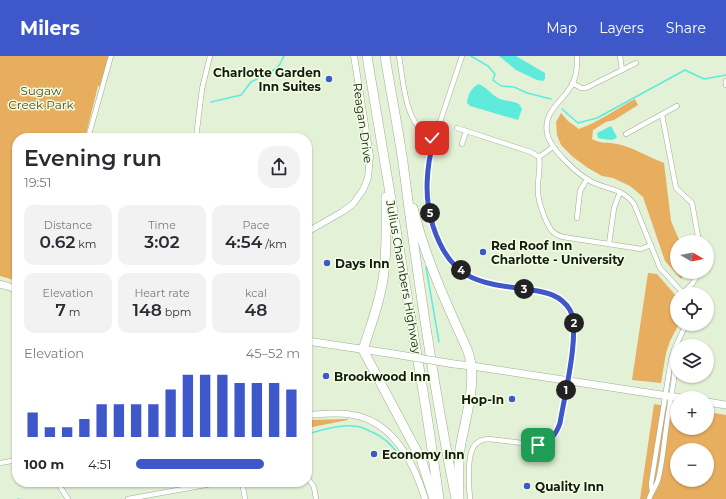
<!DOCTYPE html>
<meta charset="utf-8">
<style>
:root{--surface:#fff;--page:#f2f2f3;--text:#2b2b33;--muted:#7c7c81;--accent:#3e58ca}
body{margin:0;font-family:Montserrat,sans-serif;background:var(--page);color:var(--text);height:100vh;display:flex;flex-direction:column;font-size:15px;white-space:nowrap}
*{box-sizing:border-box;margin:0}
p{font-size:13px;color:var(--muted)}
.icon{flex:none;width:22px;height:22px;fill:none;stroke:currentColor;stroke-width:2;stroke-linecap:round;stroke-linejoin:round}
.map{position:relative;flex:1;overflow:hidden}
.side{position:absolute;left:12px;top:77px;width:300px;height:354px;display:flex;flex-direction:column;background:var(--surface);border-radius:16px;box-shadow:0 1px 3px #0004}
.side>*{flex:none}
.needle{width:26px;rotate:99deg}
.buttons{position:absolute;left:670px;top:179px;display:grid;gap:8px}
.buttons a{display:grid;place-items:center;width:44px;height:44px;border-radius:50%;background:var(--surface);box-shadow:0 1px 3px #0004;font-size:20px}
.pin{position:absolute;display:grid;place-items:center;width:34px;height:34px;color:#fff;margin:-17px;border-radius:8px;box-shadow:0 2px 6px #0006}
.km{position:absolute;width:20px;height:20px;margin:-10px;border-radius:50%;background:#222;color:#fff;font-size:11px;line-height:20px;text-align:center}
.round{display:grid;place-items:center;flex:none;width:42px;height:42px;border-radius:16px;background:var(--page)}
.summary{display:flex;align-items:center;justify-content:space-between;height:68px;padding:0 12px}
h1{font-size:22px;font-weight:600;line-height:30px}
.figures{display:grid;grid-template-columns:repeat(3,1fr);gap:6px;height:68px;padding:4px 12px}
.figures div{display:grid;align-content:center;border-radius:10px;background:var(--page);text-align:center}
.figures b{font-size:17px;font-weight:600}
.figures small{font-size:11px;font-weight:400}
.figures p{font-size:11px}
.chart{height:112px;padding:8px 12px}
.chart p{display:flex;justify-content:space-between}
.chart svg{width:100%;height:72px;margin-top:4px;stroke:var(--accent);stroke-width:6}
ul{padding:0 12px;list-style:none;font-size:13px}
li{display:grid;grid-template-columns:64px 48px 1fr;align-items:center;height:30px}
li i{height:10px;border-radius:5px;background:var(--accent)}
header{display:flex;align-items:center;gap:24px;box-sizing:border-box;height:56px;padding:0 20px;background:var(--accent);color:#fff}
header strong{font-size:19px}
nav{display:flex;gap:22px;margin-inline-start:auto;font-size:14px}
.map>svg:first-child{display:block}
.green{fill:#e8ae5f;fill-rule:evenodd}
.water{fill:#5eebdc}
.lines{fill:none;stroke-linecap:round;stroke-linejoin:round}
.stream{stroke:#5eebdc;stroke-width:1.5}
.minor-casing{stroke:#a0ad93;stroke-width:5.5}
.tertiary-casing{stroke:#a0ad93;stroke-width:7}
.secondary-casing{stroke:#a0ad93;stroke-width:8}
.primary-casing{stroke:#a0ad93;stroke-width:8}
.motorway-casing{stroke:#a0ad93;stroke-width:10}
.minor{stroke:#fff;stroke-width:4.5}
.tertiary{stroke:#fff;stroke-width:6}
.secondary{stroke:#fff;stroke-width:7}
.primary{stroke:#fff;stroke-width:7}
.motorway{stroke:#fff;stroke-width:9}
.primary-bridge-casing{stroke:#a0ad93;stroke-width:8;stroke-linecap:butt}
.primary-bridge{stroke:#fff;stroke-width:7}
.route-casing{stroke:#fff;stroke-width:8}
.route{stroke:#3e58ca;stroke-width:5}
.poi-dot{fill:#3e58ca;stroke:#f0ffe3;stroke-width:1.5}
.labels{text-anchor:middle;dominant-baseline:central;stroke-width:3;stroke-linejoin:round;paint-order:stroke}
.poi-label{font-size:12px;font-weight:bold;fill:#151910;stroke:#f0ffe3;text-anchor:start}
.park-label{font-size:12px;fill:#5e4522;stroke:#f0ffe3}
.street-label{font-size:12px;fill:#151910;stroke:#f0ffe3}
</style>
<header>
<strong>Milers</strong>
<nav><a>Map</a><a>Layers</a><a>Share</a></nav>
</header>
<div class="map">
<svg width="726" height="443" viewBox="0 0 726 443">
<rect width="100%" height="100%" fill="#e3f1d6"/>
<g class="green">
<polygon points="0,0 113,0 104,31 98,30 85,82 17,82 17,225 0,220"/>
<path d="M 635,43 L 638,49 L 614,64 L 606,66 L 593,74 L 592,83 C 600,88 608,86 617,88 C 633,91 648,101 664,107 L 671,165 L 680,186 L 677,186 L 677,216 L 686,216 L 681,223 L 665,205 L 643,141 L 630,130 L 613,122 L 602,120 L 588,112 L 573,101 L 561,89 L 557,79 L 556,66 L 561,57 L 568,65 L 579,73 C 599,66 616,53 635,43 Z"/>
<polygon points="648,217 657,218 677,241 677,268 679,268 670,285 666,297 661,327 632,324"/>
<path d="M 654,348 L 677,352 L 677,372 L 707,372 L 707,356 L 726,359 L 726,443 L 640,443 ZM 677,394 L 707,394 L 707,424 L 677,424 Z"/>
<polygon points="348,363 348,364 307,372 307,364"/>
</g>
<g class="water">
<polygon points="499,0 516,0 545,17 545,23 543,25 537,24 516,14"/>
<path d="M 478,28 C 486,30 491,39 500,43 C 506,45 513,45 519,48 L 522,53 L 518,64 L 470,50 L 467,47 C 468,38 471,33 478,28 Z"/>
<path d="M 611,70 L 617,81 C 613,86 603,83 598,82 L 597,77 Z"/>
</g>
<g class="lines">
<g class="stream">
<polyline points="471,0 488,10 495,18 493,24 501,30 514,31 527,37 551,43"/>
<polyline points="211,46 241,39 251,26 257,23 265,17 272,15 277,12 280,8 284,0"/>
<polyline points="562,53 578,67 597,62 685,14 704,23 726,19"/>
<polyline points="426,211 439,286"/>
<path d="M 307,378 C 323,374 347,366 363,372 C 366,373 369,375 372,376 C 384,381 392,389 400,400"/>
<polyline points="18,443 19,443"/>
</g>
<defs>
<g id="minor">
<path d="M 399,0 C 404,28 404,70 434,84"/>
<path d="M 462,0 L 432,90 L 428,120 L 429,153 L 431,164 L 441,192 L 455,210 L 475,224 L 488,227 L 544,235 L 554,239 L 562,245 L 570,254 L 574,267 L 574,277 L 569,316 L 560,367 L 555,378 L 546,386 L 538,389 L 489,383 C 482,383 476,386 473,392 C 467,402 469,431 470,443"/>
<path d="M 577,0 C 577,10 577,18 573,27 C 564,45 543,54 547,77 C 550,93 577,118 592,126 C 609,134 622,132 634,148 L 660,212 L 684,238"/>
<polyline points="620,0 622,14"/>
<polyline points="726,25 726,29"/>
<polyline points="572,27 581,32 586,32 636,7"/>
<polyline points="662,59 676,132 692,147 699,186"/>
<path d="M 457,72 L 531,96 L 539,101 C 541,113 537,124 538,136 C 538,145 546,168 552,175 C 555,178 559,180 563,181 L 641,193 L 651,189"/>
<polyline points="626,78 677,50"/>
<polyline points="88,82 111,0"/>
<polyline points="196,82 202,33 210,0"/>
<polyline points="462,88 466,75"/>
<polyline points="539,101 553,91"/>
<polyline points="577,162 580,135 587,123"/>
<polyline points="609,188 614,152 620,136"/>
<polyline points="683,237 692,228 700,216"/>
<polyline points="0,407 17,404"/>
<polyline points="307,421 314,431 316,443"/>
<polyline points="57,426 68,443"/>
<polyline points="242,426 245,443"/>
<polyline points="652,435 651,428 671,304 674,294 686,268"/>
<polyline points="128,443 222,426"/>
<path d="M 649,443 C 651,436 656,431 658,424 C 663,405 664,385 667,366 C 670,344 677,319 674,296"/>
</g>
<g id="tertiary">
<polyline points="307,176 342,156 353,148 363,134 368,122 370,100 354,0"/>
<path d="M 307,359 C 322,358 338,356 353,359 C 394,366 414,407 425,443"/>
</g>
<g id="secondary">
<polyline points="472,310 681,342"/>
<polyline points="707,346 726,349"/>
</g>
<g id="primary">
<polyline points="0,228 17,233"/>
<polyline points="307,285 394,298"/>
<polyline points="454,308 472,310"/>
</g>
<g id="motorway">
<path d="M 367,0 C 385,112 405,223 423,335 C 429,371 434,407 439,443"/>
<path d="M 385,0 C 391,38 399,76 404,114 C 418,224 434,334 456,443"/>
<path d="M 386,141 C 386,166 387,191 384,216 C 381,243 371,268 363,294 L 421,403 L 434,443"/>
<path d="M 413,152 C 425,201 446,247 467,293 C 479,323 465,362 460,393 C 458,409 459,426 459,442"/>
</g>
</defs>
<use href="#minor" class="minor-casing"/>
<use href="#tertiary" class="tertiary-casing"/>
<use href="#secondary" class="secondary-casing"/>
<use href="#primary" class="primary-casing"/>
<use href="#motorway" class="motorway-casing"/>
<use href="#minor" class="minor"/>
<use href="#tertiary" class="tertiary"/>
<use href="#secondary" class="secondary"/>
<use href="#primary" class="primary"/>
<use href="#motorway" class="motorway"/>
<defs>
<polyline id="primary-bridge" points="394,298 454,308"/>
</defs>
<use href="#primary-bridge" class="primary-bridge-casing"/>
<use href="#primary-bridge" class="primary-bridge"/>
</g>
<g class="lines">
<defs>
<path id="route" d="M 432,82 L 434,84 C 426,111 424,143 433,170 C 451,226 480,227 531,234 C 546,236 561,239 570,254 C 581,274 564,342 560,367 C 556,379 550,386 538,389"/>
</defs>
<use href="#route" class="route-casing"/>
<use href="#route" class="route"/>
</g>
<g class="poi-dot">
<circle cx="329" cy="23" r="4"/>
<circle cx="483" cy="196" r="4"/>
<circle cx="327" cy="207" r="4"/>
<circle cx="326" cy="320" r="4"/>
<circle cx="512" cy="343" r="4"/>
<circle cx="374" cy="398" r="4"/>
<circle cx="527" cy="430" r="4"/>
</g>
<g class="labels">
<g class="poi-label">
<text x="321" y="16" text-anchor="end">Charlotte Garden<tspan x="321" dy="14">Inn Suites</tspan></text>
<text x="491" y="189">Red Roof Inn<tspan x="491" dy="14">Charlotte - University</tspan></text>
<text x="335" y="207">Days Inn</text>
<text x="334" y="320">Brookwood Inn</text>
<text x="504" y="343" text-anchor="end">Hop-In</text>
<text x="382" y="398">Economy Inn</text>
<text x="535" y="430">Quality Inn</text>
</g>
<g class="park-label">
<text x="41" y="34">Sugaw<tspan x="41" dy="14">Creek Park</tspan></text>
</g>
<g class="street-label">
<text transform="translate(363 67) rotate(82)">Reagan Drive</text>
<text transform="translate(404 221) rotate(80)">Julius Chambers Highway</text>
</g>
</g>
</svg>
<div class="buttons">
<a><svg class="needle" viewBox="-14 -14 28 28"><path d="M0-13l5 13h-10z" fill="#e53935"/><path d="M0 13l5-13h-10z" fill="#7c7c81"/></svg></a>
<a><svg class="icon" aria-label="locate" viewBox="0 0 24 24"><circle cx="12" cy="12" r="6"/><path d="M12 2v4M12 18v4M2 12h4M18 12h4"/></svg></a>
<a><svg class="icon" aria-label="layers" viewBox="0 0 24 24"><path d="M12 4l9 5-9 5-9-5zM3 14l9 5 9-5"/></svg></a>
<a>+</a>
<a>−</a>
</div>
<div class="pin" style="left:538px;top:389px;background:#1e9e55"><svg class="icon" aria-label="arrive" viewBox="0 0 24 24"><path d="M6 21V4h12l-3 4 3 4H6"/></svg></div>
<div class="pin" style="left:432px;top:82px;background:#d93025"><svg class="icon" aria-label="check" viewBox="0 0 24 24"><path d="M5 12l5 5 9-10"/></svg></div>
<b class="km" style="left:566px;top:334px">1</b>
<b class="km" style="left:574px;top:267px">2</b>
<b class="km" style="left:524px;top:233px">3</b>
<b class="km" style="left:461px;top:214px">4</b>
<b class="km" style="left:430px;top:157px">5</b>
<section class="side">
<div class="summary"><div><h1>Evening run</h1><p>19:51</p></div><a class="round"><svg class="icon" aria-label="share" viewBox="0 0 24 24"><path d="M12 15V3M7 8l5-5 5 5M5 13v7h14v-7"/></svg></a></div>
<div class="figures">
<div><p>Distance</p><b>0.62<small> km</small></b></div>
<div><p>Time</p><b>3:02</b></div>
<div><p>Pace</p><b>4:54<small> /km</small></b></div>
</div>
<div class="figures">
<div><p>Elevation</p><b>7<small> m</small></b></div>
<div><p>Heart rate</p><b>148<small> bpm</small></b></div>
<div><p>kcal</p><b>48</b></div>
</div>
<div class="chart"><p><span>Elevation</span>45–52 m</p>
<svg viewBox="0 0 160 44" preserveAspectRatio="none"><path d="M5 44V29M15 44V38M25 44V38M35 44V33M45 44V24M55 44V24M65 44V24M75 44V24M85 44V15M95 44V6M105 44V6M115 44V6M125 44V11M135 44V11M145 44V11M155 44V15"/></svg>
</div>
<ul>
<li><b>100 m</b>4:51<i style="width:78%"></i></li>
</ul>
</section>
</div>
